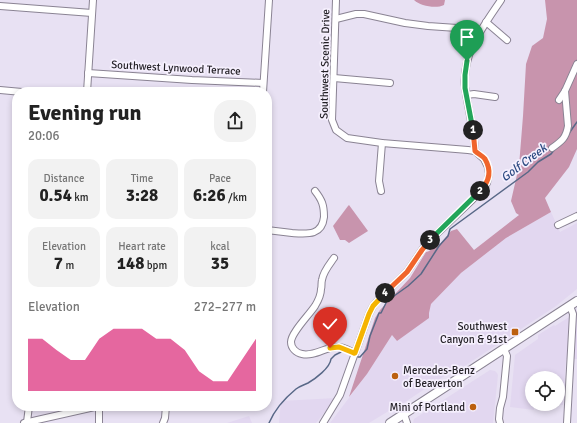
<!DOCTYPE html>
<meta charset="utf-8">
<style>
:root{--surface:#fff;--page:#f2f2f2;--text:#222;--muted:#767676;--accent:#db2777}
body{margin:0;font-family:Signika,sans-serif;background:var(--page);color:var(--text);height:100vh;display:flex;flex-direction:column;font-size:15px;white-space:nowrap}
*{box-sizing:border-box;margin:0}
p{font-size:13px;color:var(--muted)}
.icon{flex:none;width:22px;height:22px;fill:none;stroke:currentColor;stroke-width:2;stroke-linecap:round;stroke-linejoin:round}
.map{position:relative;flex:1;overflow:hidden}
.details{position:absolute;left:12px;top:87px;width:260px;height:324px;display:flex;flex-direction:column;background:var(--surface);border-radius:16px;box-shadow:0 2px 6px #0003}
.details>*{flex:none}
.controls{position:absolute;left:525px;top:371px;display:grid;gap:8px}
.controls a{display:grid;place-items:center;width:40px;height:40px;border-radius:50%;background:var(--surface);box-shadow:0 2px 6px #0003;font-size:20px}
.pin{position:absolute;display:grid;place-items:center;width:34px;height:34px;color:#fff;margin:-41px -17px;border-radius:50% 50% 50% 0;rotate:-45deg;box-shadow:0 0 4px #0007}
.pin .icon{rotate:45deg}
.km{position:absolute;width:20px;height:20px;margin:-10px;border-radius:50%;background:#222;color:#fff;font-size:11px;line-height:20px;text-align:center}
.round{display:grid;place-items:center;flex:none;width:42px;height:42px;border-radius:16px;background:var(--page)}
.head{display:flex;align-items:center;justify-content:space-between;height:68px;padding:0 16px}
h1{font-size:22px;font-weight:800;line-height:30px}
.metrics{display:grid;grid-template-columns:repeat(3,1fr);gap:6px;height:68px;padding:4px 16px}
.metrics div{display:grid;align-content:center;border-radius:10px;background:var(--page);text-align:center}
.metrics b{font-size:17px;font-weight:800}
.metrics small{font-size:11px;font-weight:400}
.metrics p{font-size:11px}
.chart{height:112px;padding:8px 16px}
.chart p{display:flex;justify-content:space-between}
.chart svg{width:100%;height:72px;margin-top:4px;fill:var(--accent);opacity:.7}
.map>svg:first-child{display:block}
.built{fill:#e2d7f0}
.forest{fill:#c894ad}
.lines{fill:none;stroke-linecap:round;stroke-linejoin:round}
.stream{stroke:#586887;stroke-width:1.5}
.minor-casing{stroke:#8a8393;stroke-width:8}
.major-casing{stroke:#8a8393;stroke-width:10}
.minor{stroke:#fff;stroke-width:6}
.major{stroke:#fff;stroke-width:8}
.split-1-casing{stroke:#fff;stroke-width:8}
.split-2-casing{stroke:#fff;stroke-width:8}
.split-3-casing{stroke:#fff;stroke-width:8}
.split-4-casing{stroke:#fff;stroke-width:8}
.split-5-casing{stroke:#fff;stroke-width:8}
.split-6-casing{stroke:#fff;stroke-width:8}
.split-1{stroke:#22a559;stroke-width:5}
.split-2{stroke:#f0652b;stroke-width:5}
.split-3{stroke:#22a559;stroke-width:5}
.split-4{stroke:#f0652b;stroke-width:5}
.split-5{stroke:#f5b400;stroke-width:5}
.split-6{stroke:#f5b400;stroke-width:5}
.poi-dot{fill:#bc600e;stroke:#f5effd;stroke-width:1.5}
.labels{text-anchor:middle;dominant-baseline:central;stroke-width:3.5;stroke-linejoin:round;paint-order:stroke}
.street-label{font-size:11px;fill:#221f25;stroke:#f5effd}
.poi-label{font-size:11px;fill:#221f25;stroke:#f5effd;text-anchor:end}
.water-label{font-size:12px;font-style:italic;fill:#2b4981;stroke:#f5effd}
</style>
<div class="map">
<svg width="577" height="423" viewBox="0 0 577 423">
<rect width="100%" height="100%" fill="#e8e1f3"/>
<g class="built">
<polygon points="551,212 560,232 577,223 577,289 556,306 463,367 461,365 393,410 392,409 369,423 330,423 367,374 392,335 397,341 429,313 431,304 461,273 506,238"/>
<polygon points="577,312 577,359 566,359 563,405 554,404 558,404 558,378 532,378 532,404 534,404 534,410 510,407 515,355 538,339 538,335 554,325 555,326"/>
<polygon points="490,370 495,371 497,373 498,375 493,423 413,423 414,419"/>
<polygon points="336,398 316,423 279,423 281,401"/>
<polygon points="249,416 252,423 227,423"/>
</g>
<g class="forest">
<path d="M 414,0 L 445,0 L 444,5 C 436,9 420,6 414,0 Z"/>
<path d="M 545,0 L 577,0 L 577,149 L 569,167 L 545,198 L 551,212 L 506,238 L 461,273 L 431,304 L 429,313 L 429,318 L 397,341 L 392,335 L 367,374 L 349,397 L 375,318 L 380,310 L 410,278 L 426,252 C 432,251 434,245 440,244 L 451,231 L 457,229 L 474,250 L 519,215 L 516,213 L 511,201 L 519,166 L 523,116 L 526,64 L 532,46 L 543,38 L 547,19 Z"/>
<polygon points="349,205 368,231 349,243 345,240 340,240 333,226 348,206"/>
</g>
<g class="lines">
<g class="stream">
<polyline points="568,135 572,129 577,122"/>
<polyline points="358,357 360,357 367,349 370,336 379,313 381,313 387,301 408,286 421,274 439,246 448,236 450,229 528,172 538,162 551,154 555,149"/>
<path d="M 269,423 C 275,409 285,398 296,389 C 300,386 304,385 308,383 C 315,379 330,368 331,359 L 335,355 L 341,352"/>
</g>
<defs>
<g id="minor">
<polyline points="0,6 92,13"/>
<polyline points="336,19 356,14 364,14 405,23 428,26 457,28 476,38"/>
<polyline points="486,22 507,40"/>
<polyline points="88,73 192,80 263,83"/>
<polyline points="334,78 390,83"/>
<polyline points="0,90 22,92"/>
<polyline points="87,92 93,0"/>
<polyline points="263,92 269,0"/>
<polyline points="467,95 474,94 495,97"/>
<polyline points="559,100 565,91 577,64"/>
<path d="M 552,148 C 562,141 566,138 568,126 L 565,91"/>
<path d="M 475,151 C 474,130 468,109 465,87 C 462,53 483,27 501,0"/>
<polyline points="381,191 379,181 382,143"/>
<polyline points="558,225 577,216"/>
<path d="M 267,230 C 275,231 284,232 292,233 C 307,234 322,236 324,217 C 324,205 322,200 315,191"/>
<path d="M 334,258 C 329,265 323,272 322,280 C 321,283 322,286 321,289 C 321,295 318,301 315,306 C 309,315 291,333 291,342 C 291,348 296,353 302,354 C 315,357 326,346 338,347 C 344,347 350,351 355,353"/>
<polyline points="404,414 407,423"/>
<polyline points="27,422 29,406"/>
<polyline points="24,423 99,406"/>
<polyline points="99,423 99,406"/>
<polyline points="163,423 165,418 166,406"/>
<polyline points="323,423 340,395 369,314 373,306 379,299 407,272 426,244 472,200 487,183 489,174 488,167 484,159 475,151 468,150 382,143 347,138 336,130 332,120 336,0"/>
<polyline points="500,423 499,419 500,408 503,397 507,356 504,349"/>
<polyline points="567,423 573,314 570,306"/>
</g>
<polyline id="major" points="390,423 577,301"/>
</defs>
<use href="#minor" class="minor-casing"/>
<use href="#major" class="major-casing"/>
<use href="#minor" class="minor"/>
<use href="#major" class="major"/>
</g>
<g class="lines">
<defs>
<polyline id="split-1" points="467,61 465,75 465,88 473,130"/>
<path id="split-2" d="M 473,130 L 475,151 C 478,154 483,156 485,159 C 492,171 489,182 480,191"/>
<polyline id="split-3" points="430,240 480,191"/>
<polyline id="split-4" points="385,293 407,272 422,250 430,240"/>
<polyline id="split-5" points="354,353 355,353 369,314 373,306 385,293"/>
<polyline id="split-6" points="330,348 339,347 354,353"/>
</defs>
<use href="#split-1" class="split-1-casing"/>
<use href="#split-2" class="split-2-casing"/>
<use href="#split-3" class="split-3-casing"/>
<use href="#split-4" class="split-4-casing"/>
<use href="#split-5" class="split-5-casing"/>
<use href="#split-6" class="split-6-casing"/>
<use href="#split-1" class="split-1"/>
<use href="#split-2" class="split-2"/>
<use href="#split-3" class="split-3"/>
<use href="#split-4" class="split-4"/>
<use href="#split-5" class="split-5"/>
<use href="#split-6" class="split-6"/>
</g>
<g class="poi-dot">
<rect x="511" y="328" width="8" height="8" rx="2"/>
<circle cx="395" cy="376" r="4"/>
<circle cx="473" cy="407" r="4"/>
</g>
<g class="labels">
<g class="street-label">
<text transform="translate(325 64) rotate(-89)">Southwest Scenic Drive</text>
<text transform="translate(176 68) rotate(3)">Southwest Lynwood Terrace</text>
</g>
<g class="poi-label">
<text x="507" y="326">Southwest<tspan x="507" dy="13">Canyon &amp; 91st</tspan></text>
<text x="403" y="370" text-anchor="start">Mercedes-Benz<tspan x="403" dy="13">of Beaverton</tspan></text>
<text x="465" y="407">Mini of Portland</text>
</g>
<g class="water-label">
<text transform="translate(524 163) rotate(-37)">Golf Creek</text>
</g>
</g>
</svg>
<div class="controls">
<a><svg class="icon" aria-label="locate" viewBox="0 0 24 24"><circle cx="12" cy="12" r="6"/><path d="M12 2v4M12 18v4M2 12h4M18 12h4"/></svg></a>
</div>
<div class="pin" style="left:467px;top:61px;background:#1e9e55"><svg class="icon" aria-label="arrive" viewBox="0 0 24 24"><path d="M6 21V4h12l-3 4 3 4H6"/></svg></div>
<div class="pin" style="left:330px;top:348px;background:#d93025"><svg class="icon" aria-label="check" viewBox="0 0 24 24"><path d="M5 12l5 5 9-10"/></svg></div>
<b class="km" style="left:473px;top:130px">1</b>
<b class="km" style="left:480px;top:191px">2</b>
<b class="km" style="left:430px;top:240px">3</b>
<b class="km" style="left:385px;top:293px">4</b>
<section class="details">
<div class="head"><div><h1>Evening run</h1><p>20:06</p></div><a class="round"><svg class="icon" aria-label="share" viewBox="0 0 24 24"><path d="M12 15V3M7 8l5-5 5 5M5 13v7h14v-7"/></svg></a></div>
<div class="metrics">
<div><p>Distance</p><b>0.54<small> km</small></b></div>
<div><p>Time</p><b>3:28</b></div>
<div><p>Pace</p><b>6:26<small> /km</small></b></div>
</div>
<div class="metrics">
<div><p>Elevation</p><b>7<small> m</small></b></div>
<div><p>Heart rate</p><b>148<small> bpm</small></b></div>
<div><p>kcal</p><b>35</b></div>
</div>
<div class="chart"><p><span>Elevation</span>272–277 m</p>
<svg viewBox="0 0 160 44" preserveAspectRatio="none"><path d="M0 44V12L10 12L20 19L30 25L40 25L50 12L60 6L70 6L80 6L90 12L100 12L110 19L120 32L130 38L140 38L150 25L160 12V44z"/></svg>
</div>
</section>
</div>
